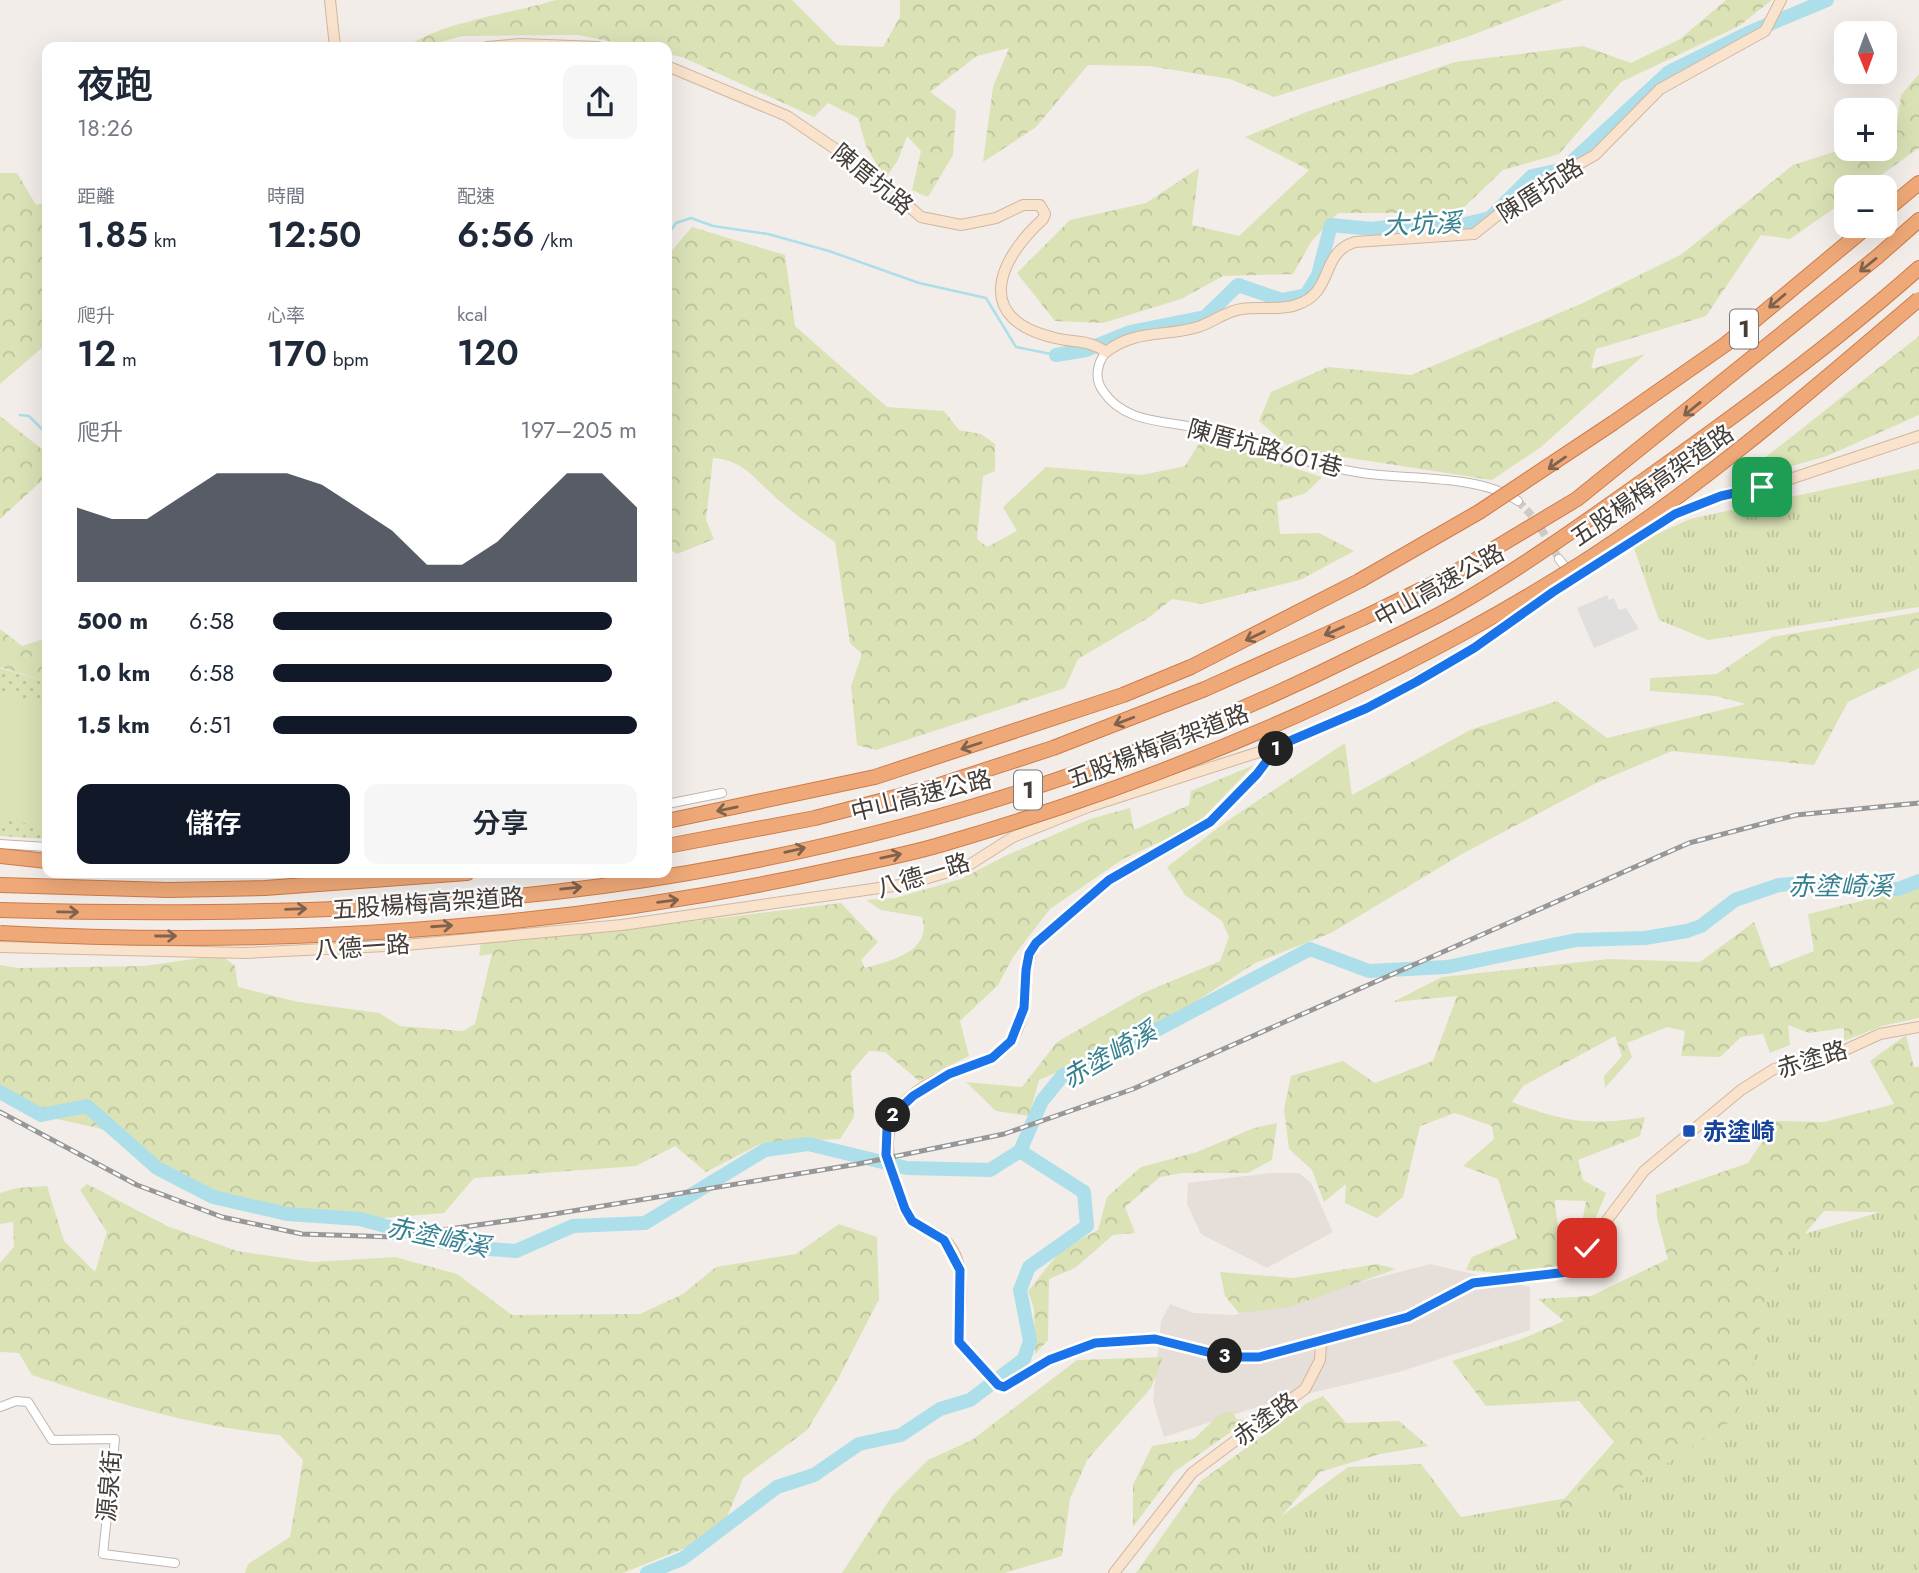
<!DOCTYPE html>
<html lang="zh-TW">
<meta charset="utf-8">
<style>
:root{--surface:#fff;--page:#f6f6f7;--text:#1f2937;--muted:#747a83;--accent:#111827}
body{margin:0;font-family:Jost,"Noto Sans TC",sans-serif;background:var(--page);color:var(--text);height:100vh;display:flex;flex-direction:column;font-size:26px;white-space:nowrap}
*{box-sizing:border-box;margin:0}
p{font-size:23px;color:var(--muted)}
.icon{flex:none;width:38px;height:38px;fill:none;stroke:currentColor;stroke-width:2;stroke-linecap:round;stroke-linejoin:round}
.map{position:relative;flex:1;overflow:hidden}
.panel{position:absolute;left:42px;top:42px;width:630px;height:836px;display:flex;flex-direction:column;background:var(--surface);border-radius:14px;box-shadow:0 7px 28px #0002}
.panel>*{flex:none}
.needle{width:46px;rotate:179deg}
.buttons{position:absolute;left:1834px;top:21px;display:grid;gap:14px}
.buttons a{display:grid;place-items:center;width:63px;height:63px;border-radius:14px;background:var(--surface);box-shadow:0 7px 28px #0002;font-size:35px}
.pin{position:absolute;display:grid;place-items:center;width:60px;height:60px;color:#fff;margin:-30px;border-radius:14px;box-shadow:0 4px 10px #0006}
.km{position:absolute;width:35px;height:35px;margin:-18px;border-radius:50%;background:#222;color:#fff;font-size:19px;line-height:35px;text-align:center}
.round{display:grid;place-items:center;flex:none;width:74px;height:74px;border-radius:14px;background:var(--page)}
.summary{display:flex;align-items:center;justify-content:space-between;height:119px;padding:0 35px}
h1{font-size:38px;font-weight:600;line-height:52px}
.stats{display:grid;grid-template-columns:repeat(3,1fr);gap:10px;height:119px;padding:7px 35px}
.stats div{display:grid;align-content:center}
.stats b{font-size:35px;font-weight:600}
.stats small{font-size:19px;font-weight:400}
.stats p{font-size:19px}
.chart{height:196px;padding:14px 35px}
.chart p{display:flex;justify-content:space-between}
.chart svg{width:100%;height:126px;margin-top:7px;fill:var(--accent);opacity:.7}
.action{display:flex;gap:14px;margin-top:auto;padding:14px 35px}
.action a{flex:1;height:80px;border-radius:14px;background:var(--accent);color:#fff;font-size:28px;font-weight:600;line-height:80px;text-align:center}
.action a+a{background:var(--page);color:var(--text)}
ul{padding:0 35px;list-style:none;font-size:23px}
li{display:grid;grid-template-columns:112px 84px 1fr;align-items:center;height:52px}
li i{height:18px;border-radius:9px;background:var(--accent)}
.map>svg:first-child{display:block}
.residential{fill:#e6ded8}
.grass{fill:url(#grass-tufts)}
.forest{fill:url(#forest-crowns)}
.park{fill:url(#park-dots)}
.pitch{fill:#dae2b6}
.parking{fill:#e1dfdd}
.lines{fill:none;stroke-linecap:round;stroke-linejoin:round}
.stream{stroke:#acdfe9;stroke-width:2.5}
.river{stroke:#acdfe9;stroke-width:14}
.street-tunnel{stroke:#d0cac6;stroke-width:8;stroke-dasharray:8 4;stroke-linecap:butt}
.street-casing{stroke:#c0b6af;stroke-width:10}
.secondary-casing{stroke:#d0b79f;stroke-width:12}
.highway-casing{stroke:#cd7b49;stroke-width:16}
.street{stroke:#fff;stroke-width:8}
.secondary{stroke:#f9e3cd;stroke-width:10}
.highway{stroke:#efa978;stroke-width:14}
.rail-casing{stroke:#979797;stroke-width:5}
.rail{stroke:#fff;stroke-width:2.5;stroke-dasharray:8;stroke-linecap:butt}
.highway-bridge-casing{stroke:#cd7b49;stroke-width:16;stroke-linecap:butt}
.highway-bridge{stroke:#efa978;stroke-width:14}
.oneway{stroke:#80634e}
.route-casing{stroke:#fff;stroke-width:14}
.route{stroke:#1a73e8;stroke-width:9}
.transit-dot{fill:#1a4fb4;stroke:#fff;stroke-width:2.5}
.labels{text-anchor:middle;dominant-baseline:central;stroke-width:5;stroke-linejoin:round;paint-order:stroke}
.shield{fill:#fff;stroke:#7d7774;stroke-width:2}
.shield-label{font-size:23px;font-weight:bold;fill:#453d38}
.street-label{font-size:24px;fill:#453d38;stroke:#fff}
.transit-label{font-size:24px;font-weight:bold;fill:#164399;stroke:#fff;text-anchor:start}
.water-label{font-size:26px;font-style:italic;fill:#368090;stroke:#fff}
</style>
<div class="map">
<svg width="1919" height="1573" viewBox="0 0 1919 1573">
<defs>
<pattern id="grass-tufts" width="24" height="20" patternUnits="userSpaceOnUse" patternTransform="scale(1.75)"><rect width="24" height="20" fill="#dae2b6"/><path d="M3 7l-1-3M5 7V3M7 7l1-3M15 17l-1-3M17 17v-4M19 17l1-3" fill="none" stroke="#bcc39d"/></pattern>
<pattern id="forest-crowns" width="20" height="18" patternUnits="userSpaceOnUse" patternTransform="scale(1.75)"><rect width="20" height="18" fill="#dae2b6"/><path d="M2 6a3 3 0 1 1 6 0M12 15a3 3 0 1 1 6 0" fill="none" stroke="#bcc39d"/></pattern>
<pattern id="park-dots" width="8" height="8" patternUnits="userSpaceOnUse" patternTransform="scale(1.75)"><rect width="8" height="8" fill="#dae2b6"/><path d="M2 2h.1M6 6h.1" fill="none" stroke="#bcc39d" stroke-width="1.8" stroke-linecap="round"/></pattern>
</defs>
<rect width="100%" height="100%" fill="#f3ede9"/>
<g class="residential">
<polygon points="1270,1173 1299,1173 1311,1183 1333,1232 1267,1268 1201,1234 1187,1204 1188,1183"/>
<polygon points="1430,1264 1530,1287 1530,1330 1399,1372 1273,1402 1164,1437 1153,1401 1161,1321 1170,1304 1194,1313 1234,1315"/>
</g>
<g class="grass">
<polygon points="1919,469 1919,607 1708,640 1659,620 1633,545 1690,519"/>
<polygon points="1919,1201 1919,1573 1204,1573 1348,1467 1421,1464 1461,1517 1579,1496 1776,1242"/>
</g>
<g class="forest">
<path d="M 556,0 L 792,0 L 837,45 L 883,47 L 900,17 L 900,0 L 1564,0 L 1467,37 L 1274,97 L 1230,79 L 1149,66 L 1088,65 L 1036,127 L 983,162 L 993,87 L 1009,48 L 977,56 L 930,92 L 956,111 L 953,155 L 928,197 L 912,190 L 921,151 L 907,136 L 898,160 L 885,179 L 866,146 L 858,118 L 828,103 L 814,117 L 682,57 L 667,54 L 667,47 L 637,47 L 578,35 L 462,36 L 423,47 L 406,47 C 445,21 510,14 556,0 Z"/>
<polygon points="1726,0 1772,0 1739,26 1621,82 1559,154 1503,170 1458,213 1338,213 1311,242 1293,274 1223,276 1181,299 1103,323 1055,321 1017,273 1070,220 1146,203 1199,168 1192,225 1239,236 1309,170 1245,137 1309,111 1455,62 1583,46 1631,63 1680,39"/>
<polygon points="1919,74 1919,148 1864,187 1846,187 1846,200 1790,239 1761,235 1706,316 1596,349 1591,369 1645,354 1541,447 1492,480 1291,449 1259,421 1271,392 1328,367 1411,375 1583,303 1682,254 1793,165 1846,148 1885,149 1885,135 1896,131 1901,95"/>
<polygon points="0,173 17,173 36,205 47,202 47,288 43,292 43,347 0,384"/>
<path d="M 692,227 L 785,255 L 795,326 L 887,407 L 944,411 L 959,430 L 981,434 L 995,444 L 995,471 L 983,476 L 977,539 L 987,547 L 1017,531 L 1003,507 L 1046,467 L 1142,475 L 1185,466 L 1202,439 L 1322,477 L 1306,493 L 1277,502 L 1280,534 L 1319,533 L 1354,551 L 1300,580 L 1202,604 L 1172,599 L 1151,616 L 1078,659 L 1065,688 L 876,750 L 857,745 L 851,686 L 862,654 L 850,643 L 835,542 C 817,529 798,517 781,502 C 757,483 746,460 713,458 L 706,520 L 714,539 L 677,554 L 667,548 L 667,256 Z"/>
<polygon points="1919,336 1919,415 1827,456 1733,483"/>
<polygon points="0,416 47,453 47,476 0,519"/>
<polygon points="1919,612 1919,668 1848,702 1814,765 1672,751 1596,783 1462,854 1331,933 1255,963 1151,1031 1039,1080 1029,1116 996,1111 966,1082 1022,1087 1057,1042 1143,993 1220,961 1229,937 1222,921 1185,895 1167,867 1227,821 1345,743 1352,795 1470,730 1557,701 1607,738 1746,704 1716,696 1650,691 1650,678 1717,674 1772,637"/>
<polygon points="0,629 22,646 47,638 47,682 0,667"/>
<path d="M 1254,765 L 1195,826 L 1123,859 L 1050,909 L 1013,957 L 998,985 L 960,1021 L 969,1056 L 919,1081 L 885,1052 L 869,1051 L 851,1072 L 854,1117 L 840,1139 L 762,1143 L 706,1172 L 675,1146 L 636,1166 L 474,1178 L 444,1213 L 384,1218 L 281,1209 L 189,1188 L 111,1131 L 52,1118 L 0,1095 L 0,965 L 18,968 L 144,966 L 207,957 L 225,958 L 235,966 L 238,987 L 298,1002 L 379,1013 L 400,1026 L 463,1031 L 475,1024 L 492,954 L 479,956 L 481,942 L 661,925 L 841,903 L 878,942 L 861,960 L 865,968 C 891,961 933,951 922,917 L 881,910 L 866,900 L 895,898 L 961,879 L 1005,856 L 1090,819 L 1130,808 L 1134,830 L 1189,805 L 1191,791 Z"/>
<path d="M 1919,887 L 1919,1018 L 1882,1026 L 1844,1041 L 1844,1028 L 1809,1033 L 1788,1025 L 1790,1045 L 1770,1053 L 1763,1034 L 1741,1037 L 1720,1057 L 1681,1056 L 1685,1031 L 1667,1027 L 1627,1043 L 1632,1057 L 1605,1088 L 1604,1076 L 1622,1056 L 1615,1036 L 1523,1086 L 1512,1102 C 1564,1122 1589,1126 1645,1117 L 1640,1136 L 1578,1160 L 1583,1180 L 1606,1193 L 1587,1239 L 1579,1239 L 1586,1201 L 1555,1200 C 1556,1224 1564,1244 1560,1267 L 1498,1273 L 1466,1270 L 1472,1257 L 1517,1238 L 1498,1179 L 1463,1166 L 1494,1139 L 1492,1126 L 1455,1113 L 1420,1126 L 1403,1197 L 1377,1218 L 1345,1203 L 1346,1184 L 1324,1202 L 1312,1170 L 1289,1149 L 1284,1109 L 1291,1076 L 1343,1061 L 1375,1083 L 1433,1061 L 1457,996 L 1393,1002 L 1442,977 L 1609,959 L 1700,962 L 1754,922 L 1771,968 L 1814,951 L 1808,914 Z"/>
<polygon points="1906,1035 1914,1067 1919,1067 1919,1213 1824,1211 1769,1276 1751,1377 1735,1418 1641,1481 1551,1514 1614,1442 1579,1401 1486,1406 1452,1361 1519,1340 1564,1321 1538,1299 1591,1296 1668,1259 1657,1218 1656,1195 1748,1163 1776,1121 1824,1122 1894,1104 1870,1061"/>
<polygon points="1277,1123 1272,1160 1248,1173 1182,1173 1160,1177 1125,1207 1135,1233 1113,1235 1075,1268 1049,1279 1048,1340 1035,1354 1034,1309 1028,1291 1061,1250 1098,1230 1107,1197 1141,1167 1197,1152 1254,1128"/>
<path d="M 87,1184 L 167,1226 L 237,1251 L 312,1262 L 395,1257 L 457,1274 L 512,1315 L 640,1314 L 683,1294 L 716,1267 L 796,1254 L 839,1224 L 877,1237 L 879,1299 L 837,1381 L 807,1430 L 743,1478 L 720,1534 L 623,1573 L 245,1573 L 248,1564 L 290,1537 L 303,1460 L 280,1435 C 192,1426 115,1403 32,1375 L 19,1353 L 0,1352 L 0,1263 L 14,1247 L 13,1222 L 0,1224 L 0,1193 L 17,1188 L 47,1186 L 64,1241 L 95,1272 L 107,1232 L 80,1190 Z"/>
<polygon points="1377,1264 1396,1269 1290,1307 1239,1313 1225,1296 1220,1272 1293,1278"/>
<polygon points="1163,1357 1151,1388 1087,1460 1070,1499 1062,1556 1004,1573 842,1573 892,1496 928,1460 972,1440 1077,1360"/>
<polygon points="1323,1396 1346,1423 1399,1421 1428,1446 1380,1454 1320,1472 1249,1553 1215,1573 1136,1573 1201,1481 1307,1403"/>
<polygon points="1233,1411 1236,1419 1248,1420 1174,1472 1133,1527 1133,1485 1152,1446 1194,1439 1220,1414"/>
</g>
<polygon class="park" points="0,668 47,682 47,839 0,836"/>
<polygon class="pitch" points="0,692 47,706 47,830 0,816"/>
<polygon class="parking" points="1607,595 1609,600 1614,598 1619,610 1626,608 1639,629 1594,648 1577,608"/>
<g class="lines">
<g class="stream">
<polyline points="667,236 676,223 691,218 713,226 768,234 829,251 919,283 986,298 1016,347 1056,355"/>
<polyline points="20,415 29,416 47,434"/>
</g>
<g class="river">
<polyline points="1056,355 1086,350 1130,332 1205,317 1238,285 1282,300 1306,295 1318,275 1331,225 1372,229 1410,224 1457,226 1490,218 1532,176 1564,169 1669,72 1748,33 1827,0"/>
<polyline points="0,1092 41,1115 87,1106 157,1168 213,1197 287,1214 360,1219 462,1247 516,1251 573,1226 645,1223 765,1150 808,1144 907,1168 990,1170 1020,1151 1042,1101 1063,1075 1130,1044 1310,949 1369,971 1447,967 1576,940 1645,938 1687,931 1701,926 1735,900 1779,885 1803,883 1846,888 1898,889 1919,881"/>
<polyline points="647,1573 682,1559 777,1487 814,1475 859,1444 901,1435 940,1409 970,1400 1024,1359 1030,1341 1020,1290 1029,1267 1087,1226 1084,1192 1020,1151"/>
</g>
<polyline class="street-tunnel" points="1518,501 1536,520 1559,559"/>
<defs>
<g id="street">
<path d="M 1106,352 C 1097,363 1094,379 1103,391 C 1127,427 1172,419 1209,431 C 1260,447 1309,465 1362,473 C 1408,480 1479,474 1518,501"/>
<polyline points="1559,559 1570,573"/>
<polyline points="667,804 722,793"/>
<polyline points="0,844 47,847"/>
<polyline points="0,1407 16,1401 28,1402 52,1440 115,1439 103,1554 175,1563"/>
</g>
<g id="secondary">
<polyline points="330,0 335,47"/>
<polyline points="487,47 520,44 598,47"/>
<path d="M 667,66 L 787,116 L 872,174 L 921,217 L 961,225 L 996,218 L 1023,205 L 1040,205 L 1045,214 L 1043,219 C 997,261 973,319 1055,338 C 1075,343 1088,339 1106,352 C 1135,329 1165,337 1198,327 C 1214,322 1225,311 1242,309 C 1260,306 1279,311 1296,305 C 1335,293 1319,253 1355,242 L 1474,234 L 1519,198 L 1595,155 L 1660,89 L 1765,31 L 1781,0"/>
<path d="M 1278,746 L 1257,774 L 1210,822 L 1109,880 L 1036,943 C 1018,972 1032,1009 1012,1039 C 1000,1058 977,1063 958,1070 C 894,1095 873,1127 898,1192 C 901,1201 905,1215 912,1221 C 920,1230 936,1231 944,1239 C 972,1266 957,1310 959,1342 L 998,1385 L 1004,1387 L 1049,1360 L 1095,1343 L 1155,1339 L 1227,1357 L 1259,1357 L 1408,1317 L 1473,1283 L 1568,1272 L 1644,1171 L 1741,1090 L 1774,1069 L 1832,1056 L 1880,1034 L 1919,1027"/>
<polyline points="0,947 245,953 406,945 622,925 907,884 966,867 1013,837 1088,807 1278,746 1367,708 1474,648 1553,592 1675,514 1721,496 1787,480 1919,436"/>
<polyline points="1114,1573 1192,1473 1305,1389 1320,1360 1321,1343"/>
</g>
<g id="highway">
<polyline points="1885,211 1919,183"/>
<polyline points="1613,423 1726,344 1868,226"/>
<polyline points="667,821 875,777 1123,695 1191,667 1359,581"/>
<polyline points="667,846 815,818 930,788 1053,748 1205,689 1363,618 1447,577 1577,499 1877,257 1919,220"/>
<polyline points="0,856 47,861"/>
<polyline points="0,885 168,890 265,888 467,873"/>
<path d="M 0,910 C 229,916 462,912 688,873 C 922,833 1149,759 1361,653 C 1392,638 1425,623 1455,606 C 1521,568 1584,523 1646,479 C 1740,412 1832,345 1919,268"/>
</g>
</defs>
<use href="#street" class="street-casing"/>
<use href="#secondary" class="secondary-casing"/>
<use href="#highway" class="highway-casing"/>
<use href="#street" class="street"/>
<use href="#secondary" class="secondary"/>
<use href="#highway" class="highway"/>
<defs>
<polyline id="rail" points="0,1112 137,1185 222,1217 302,1234 393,1237 548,1215 858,1164 1004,1134 1133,1089 1689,843 1796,815 1919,803"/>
</defs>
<use href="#rail" class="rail-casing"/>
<use href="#rail" class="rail"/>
<defs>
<g id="highway-bridge">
<polyline points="1359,581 1479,512 1613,423"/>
<path d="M 0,933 C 271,948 556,930 821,872 C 861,863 903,856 943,844 C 1166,779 1385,688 1582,563 C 1702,486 1810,392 1919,299"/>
</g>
</defs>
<use href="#highway-bridge" class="highway-bridge-casing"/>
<use href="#highway-bridge" class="highway-bridge"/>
</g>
<defs><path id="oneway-shaft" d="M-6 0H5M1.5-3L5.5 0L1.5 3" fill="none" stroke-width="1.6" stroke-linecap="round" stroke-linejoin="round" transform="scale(1.75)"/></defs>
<g class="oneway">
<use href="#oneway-shaft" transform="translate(1868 265) rotate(141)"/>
<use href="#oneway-shaft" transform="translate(1777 301) rotate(140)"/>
<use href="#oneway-shaft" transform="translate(1692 409) rotate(141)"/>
<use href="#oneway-shaft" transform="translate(1557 463) rotate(145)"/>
<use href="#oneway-shaft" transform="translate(1334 631) rotate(156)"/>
<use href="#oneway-shaft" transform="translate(1255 636) rotate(154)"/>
<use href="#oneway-shaft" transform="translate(1124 721) rotate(159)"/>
<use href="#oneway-shaft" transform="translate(971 746) rotate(162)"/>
<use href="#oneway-shaft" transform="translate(727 809) rotate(168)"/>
<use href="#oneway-shaft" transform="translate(795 850) rotate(-13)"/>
<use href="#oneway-shaft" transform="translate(891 856) rotate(-12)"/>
<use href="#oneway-shaft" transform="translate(571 888) rotate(-6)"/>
<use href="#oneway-shaft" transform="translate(668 901) rotate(-7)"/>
<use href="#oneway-shaft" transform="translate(296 909) rotate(-2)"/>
<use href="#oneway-shaft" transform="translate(68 912) rotate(1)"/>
<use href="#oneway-shaft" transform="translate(442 926) rotate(-4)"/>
<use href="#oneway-shaft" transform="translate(166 936)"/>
</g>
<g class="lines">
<defs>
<polyline id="route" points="1587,1248 1568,1272 1473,1283 1408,1317 1259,1357 1227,1357 1155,1339 1095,1343 1049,1360 1004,1387 998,1385 959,1342 960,1270 944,1240 912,1221 905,1209 886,1155 887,1129 893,1115 913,1096 949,1074 992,1058 1011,1041 1024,1008 1026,970 1029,954 1036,943 1109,880 1210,822 1257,774 1278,746 1367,708 1416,682 1474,648 1553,592 1675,514 1721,496 1762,487"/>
</defs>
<use href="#route" class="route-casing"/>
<use href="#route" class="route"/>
</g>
<rect class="transit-dot" x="1682" y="1124" width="14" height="14" rx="3.5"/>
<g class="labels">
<g class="shield">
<rect x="1730" y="309.5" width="28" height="39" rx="5"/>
<rect x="1014" y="770.5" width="28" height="39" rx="5"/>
</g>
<g class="shield-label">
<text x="1744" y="329">1</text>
<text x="1028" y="790">1</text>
</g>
<g class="street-label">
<text transform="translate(873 179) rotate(39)">陳厝坑路</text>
<text transform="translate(1540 190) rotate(-33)">陳厝坑路</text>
<text transform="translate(1265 448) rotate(15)">陳厝坑路601巷</text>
<text transform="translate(1652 485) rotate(-35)">五股楊梅高架道路</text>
<text transform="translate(1439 585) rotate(-29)">中山高速公路</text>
<text transform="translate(1158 746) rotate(-21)">五股楊梅高架道路</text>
<text transform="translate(921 795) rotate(-14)">中山高速公路</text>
<text transform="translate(923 875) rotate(-17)">八德一路</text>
<text transform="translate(428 903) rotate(-4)">五股楊梅高架道路</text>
<text transform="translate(362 947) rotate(-4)">八德一路</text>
<text transform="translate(1812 1059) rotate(-17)">赤塗路</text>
<text transform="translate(1265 1419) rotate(-36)">赤塗路</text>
<text transform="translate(109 1486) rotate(-85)">源泉街</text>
</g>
<g class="transit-label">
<text x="1703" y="1131">赤塗崎</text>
</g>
<g class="water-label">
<text transform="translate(1422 224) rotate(-2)">大坑溪</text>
<text x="1840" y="886">赤塗崎溪</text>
<text transform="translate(1109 1055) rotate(-30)">赤塗崎溪</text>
<text transform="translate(438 1237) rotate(12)">赤塗崎溪</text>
</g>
</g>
</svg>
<div class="buttons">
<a><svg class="needle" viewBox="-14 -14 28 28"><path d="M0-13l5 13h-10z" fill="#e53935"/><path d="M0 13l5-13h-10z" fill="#747a83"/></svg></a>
<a>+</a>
<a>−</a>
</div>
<div class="pin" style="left:1762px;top:487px;background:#1e9e55"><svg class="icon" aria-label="arrive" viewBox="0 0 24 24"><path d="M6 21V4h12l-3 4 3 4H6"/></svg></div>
<div class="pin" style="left:1587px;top:1248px;background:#d93025"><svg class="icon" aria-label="check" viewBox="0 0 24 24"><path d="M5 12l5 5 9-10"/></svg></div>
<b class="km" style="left:1276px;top:749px">1</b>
<b class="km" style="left:893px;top:1115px">2</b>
<b class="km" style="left:1225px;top:1356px">3</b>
<section class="panel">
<div class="summary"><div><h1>夜跑</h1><p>18:26</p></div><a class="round"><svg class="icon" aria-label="share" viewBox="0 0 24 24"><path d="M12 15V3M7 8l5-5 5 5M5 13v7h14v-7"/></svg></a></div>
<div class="stats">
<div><p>距離</p><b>1.85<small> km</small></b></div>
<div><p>時間</p><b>12:50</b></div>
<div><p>配速</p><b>6:56<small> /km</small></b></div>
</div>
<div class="stats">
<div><p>爬升</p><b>12<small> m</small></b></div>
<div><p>心率</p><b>170<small> bpm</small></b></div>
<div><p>kcal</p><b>120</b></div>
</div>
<div class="chart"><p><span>爬升</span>197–205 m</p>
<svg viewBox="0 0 160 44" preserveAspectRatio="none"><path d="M0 44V18L10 22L20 22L30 14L40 6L50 6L60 6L70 10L80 18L90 26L100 38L110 38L120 30L130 18L140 6L150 6L160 18V44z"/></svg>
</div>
<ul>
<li><b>500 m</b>6:58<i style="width:93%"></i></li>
<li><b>1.0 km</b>6:58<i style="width:93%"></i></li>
<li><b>1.5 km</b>6:51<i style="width:100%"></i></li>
</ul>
<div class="action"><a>儲存</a><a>分享</a></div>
</section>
</div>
